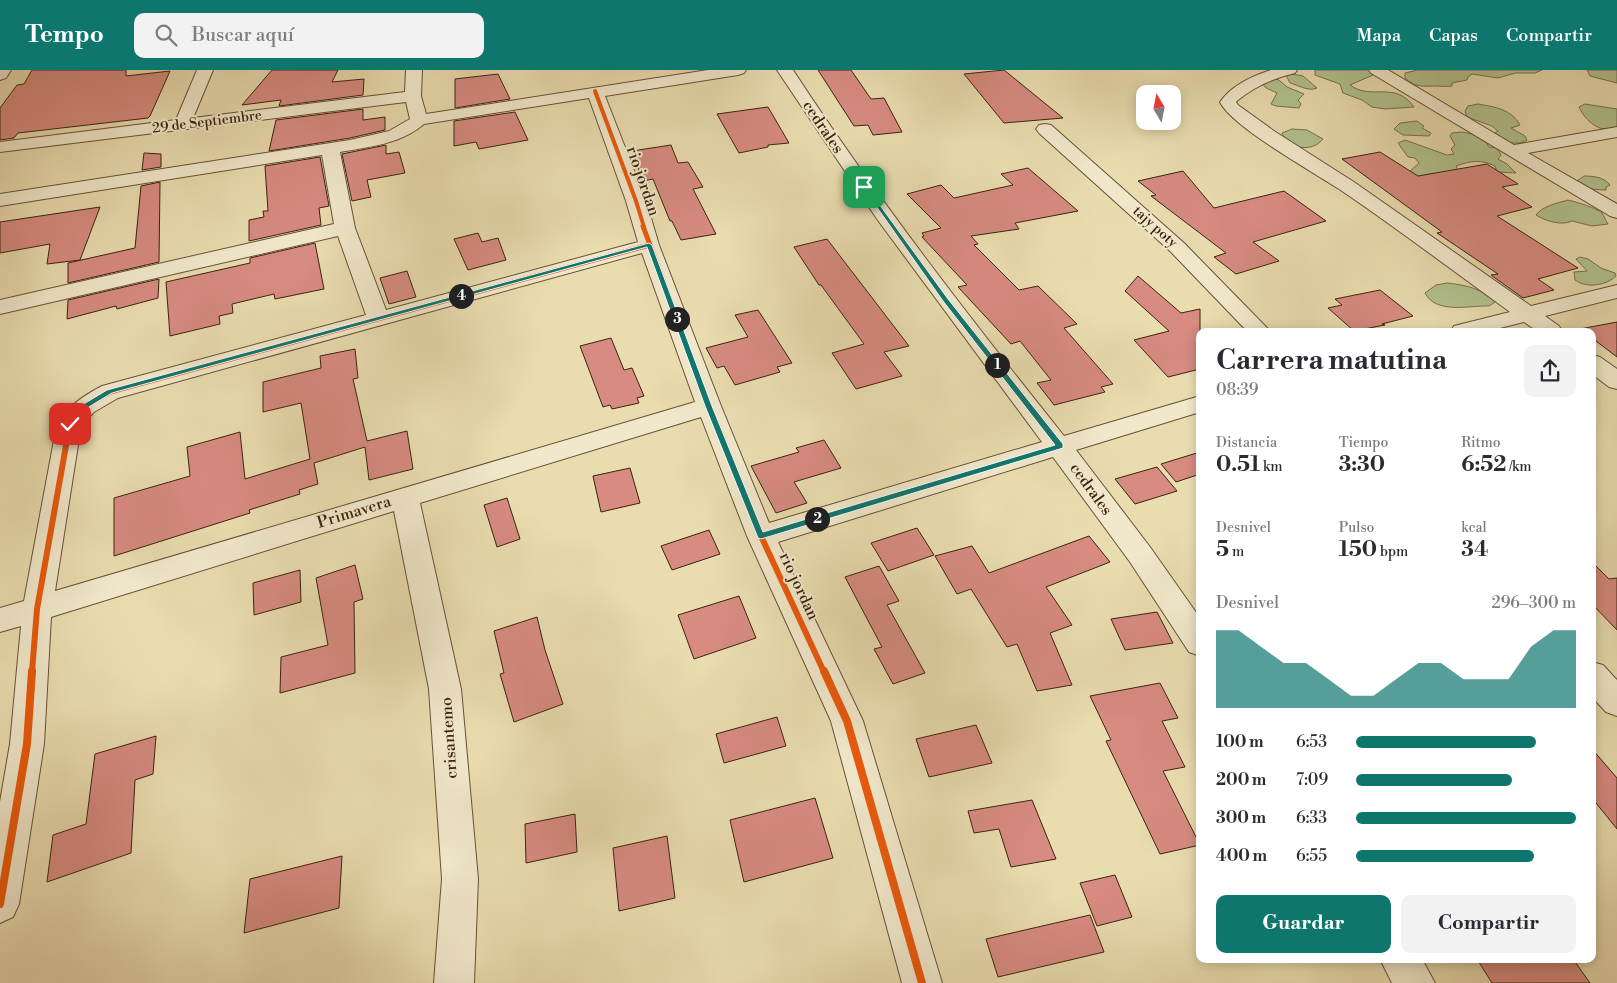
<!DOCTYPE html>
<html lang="es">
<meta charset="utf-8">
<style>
:root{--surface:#fff;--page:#f2f2f3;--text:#2b2b33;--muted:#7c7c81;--accent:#0f766e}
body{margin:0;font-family:"Libre Bodoni",serif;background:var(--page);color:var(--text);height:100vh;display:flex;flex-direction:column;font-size:19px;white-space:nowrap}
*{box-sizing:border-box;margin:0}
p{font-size:16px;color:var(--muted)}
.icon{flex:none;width:28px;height:28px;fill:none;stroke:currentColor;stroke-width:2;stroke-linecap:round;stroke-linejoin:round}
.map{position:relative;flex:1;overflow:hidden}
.sheet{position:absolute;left:1196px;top:258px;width:400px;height:635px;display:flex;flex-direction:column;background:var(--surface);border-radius:10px;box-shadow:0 2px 12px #0003}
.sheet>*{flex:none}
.needle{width:32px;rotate:350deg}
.fabs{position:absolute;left:1136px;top:15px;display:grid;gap:10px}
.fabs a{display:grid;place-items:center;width:45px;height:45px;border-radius:10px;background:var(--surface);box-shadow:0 2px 12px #0003;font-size:25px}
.pin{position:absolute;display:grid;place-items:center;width:42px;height:42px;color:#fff;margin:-21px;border-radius:10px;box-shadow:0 2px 8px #0006}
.km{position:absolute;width:25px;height:25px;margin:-12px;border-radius:50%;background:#222;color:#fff;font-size:14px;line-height:25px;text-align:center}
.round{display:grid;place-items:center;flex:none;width:52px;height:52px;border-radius:10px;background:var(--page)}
.head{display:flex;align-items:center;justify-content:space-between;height:85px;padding:0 20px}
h1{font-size:28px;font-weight:800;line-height:38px}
.figures{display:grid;grid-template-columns:repeat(3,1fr);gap:8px;height:85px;padding:5px 20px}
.figures div{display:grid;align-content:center}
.figures b{font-size:21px;font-weight:800}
.figures small{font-size:14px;font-weight:400}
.figures p{font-size:14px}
.chart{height:140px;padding:10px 20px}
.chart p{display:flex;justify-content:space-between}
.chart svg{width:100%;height:90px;margin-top:5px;fill:var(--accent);opacity:.7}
.action{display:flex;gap:10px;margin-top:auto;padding:10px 20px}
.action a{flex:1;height:58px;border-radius:10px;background:var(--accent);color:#fff;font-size:20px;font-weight:800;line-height:58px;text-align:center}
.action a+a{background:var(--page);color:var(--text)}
ul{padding:0 20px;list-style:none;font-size:16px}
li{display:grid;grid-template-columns:80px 60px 1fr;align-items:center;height:38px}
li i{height:12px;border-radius:6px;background:var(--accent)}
header{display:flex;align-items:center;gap:30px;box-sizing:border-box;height:70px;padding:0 25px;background:var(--accent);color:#fff}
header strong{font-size:24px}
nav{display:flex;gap:28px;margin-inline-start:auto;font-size:18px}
.search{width:350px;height:45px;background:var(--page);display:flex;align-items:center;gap:12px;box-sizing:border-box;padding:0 18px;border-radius:10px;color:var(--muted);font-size:19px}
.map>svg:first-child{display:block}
.green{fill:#b2c28e;stroke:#77724e}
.building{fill:#d78b81;stroke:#3c230e}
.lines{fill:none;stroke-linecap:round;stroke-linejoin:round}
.minor-casing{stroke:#675136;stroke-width:2}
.minor{fill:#f1e8cb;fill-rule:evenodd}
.cycleway-far3-casing{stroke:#f1e8cb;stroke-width:5.5}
.cycleway-far2-casing{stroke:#f1e8cb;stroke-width:8}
.cycleway-far1-casing{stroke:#f1e8cb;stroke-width:9}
.cycleway-casing{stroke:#f1e8cb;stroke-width:11}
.cycleway-far3{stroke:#e8590c;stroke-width:4}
.cycleway-far2{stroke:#e8590c;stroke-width:5}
.cycleway-far1{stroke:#e8590c;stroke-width:6}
.cycleway{stroke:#e8590c;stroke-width:8}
.route{fill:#0f766e;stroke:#fff}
.labels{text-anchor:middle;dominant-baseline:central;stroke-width:4;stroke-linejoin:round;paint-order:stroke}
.far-street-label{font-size:14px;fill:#3c230e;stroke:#f1e8cb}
.street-label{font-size:16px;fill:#3c230e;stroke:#f1e8cb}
</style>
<header>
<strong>Tempo</strong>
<div class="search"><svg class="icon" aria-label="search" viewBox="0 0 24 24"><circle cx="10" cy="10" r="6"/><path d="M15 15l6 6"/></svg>Buscar aquí</div>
<nav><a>Mapa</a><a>Capas</a><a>Compartir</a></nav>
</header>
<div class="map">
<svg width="1617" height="913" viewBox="0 0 1617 913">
<rect width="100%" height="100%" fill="#e9dcaf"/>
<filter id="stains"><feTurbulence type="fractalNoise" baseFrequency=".004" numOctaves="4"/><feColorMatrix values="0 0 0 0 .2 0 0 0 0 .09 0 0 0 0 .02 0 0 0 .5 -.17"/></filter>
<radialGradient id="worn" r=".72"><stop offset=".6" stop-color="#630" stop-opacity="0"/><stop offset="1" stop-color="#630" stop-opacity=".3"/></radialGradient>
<g class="green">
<path d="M 1315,0 L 1372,0 L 1373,5 L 1350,15 C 1371,31 1395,10 1414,37 L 1385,39 L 1372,37 L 1362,30 L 1343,23 L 1340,14 L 1315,5 Z"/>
<path d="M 1418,0 L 1542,0 L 1535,3 L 1515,3 L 1498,8 L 1472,4 L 1468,7 L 1467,10 L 1452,13 L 1452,16 C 1446,17 1441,16 1436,16 C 1423,16 1415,18 1405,8 L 1405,3 Z"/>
<polygon points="1587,0 1617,0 1617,13 1590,6"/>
<path d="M 1292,4 L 1303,6 L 1317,18 C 1309,22 1298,15 1290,13 L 1286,5 Z"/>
<polygon points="1272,8 1279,10 1287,17 1304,24 1298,30 1301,34 1299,38 1276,36 1271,34 1277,23 1266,18 1261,12"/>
<path d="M 1478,34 C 1495,37 1511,39 1520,55 L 1511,58 L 1525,66 L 1527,70 C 1517,77 1502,71 1492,65 L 1498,61 L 1492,56 L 1467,47 L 1465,41 L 1468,36 Z"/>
<path d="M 1585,34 L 1617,39 L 1617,59 C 1600,63 1586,52 1579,37 Z"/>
<polygon points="1417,51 1424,56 1422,58 1431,63 1429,66 1403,65 1394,59 1400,53"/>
<path d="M 1292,59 L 1307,60 L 1323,69 C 1312,83 1289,79 1282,63 Z"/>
<path d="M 1462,62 C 1473,64 1483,66 1489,77 L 1497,78 L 1501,85 L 1498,89 L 1507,94 L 1516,103 L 1497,102 L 1495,96 C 1481,89 1470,91 1456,96 L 1468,119 L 1407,104 L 1419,93 L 1415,88 L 1408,87 L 1398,73 L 1405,70 L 1447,85 L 1454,84 L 1451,79 L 1455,75 L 1450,66 L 1452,63 Z"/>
<path d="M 1584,106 C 1593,106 1604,107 1610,115 L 1606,117 L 1606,120 C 1596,120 1583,118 1574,113 Z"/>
<path d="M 1568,130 C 1576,132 1597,138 1602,143 C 1604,146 1606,151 1608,154 L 1592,156 L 1572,151 C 1562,156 1545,151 1536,145 C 1542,136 1558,133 1568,130 Z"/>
<path d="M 1580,187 L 1588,189 L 1601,198 L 1615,203 L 1616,206 C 1607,215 1587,219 1575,210 L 1574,202 L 1587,201 L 1576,189 Z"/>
<path d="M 1447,213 C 1465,215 1482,218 1495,232 L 1489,236 C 1472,235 1436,245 1425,223 L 1436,215 Z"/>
</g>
<g class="building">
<polygon points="32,0 126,0 126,6 170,1 150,46 148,48 18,63 14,68 0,70 0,38 17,15 24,14"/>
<polygon points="272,0 338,0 332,12 364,9 363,25 279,36 281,30 242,35"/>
<polygon points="818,0 851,0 871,29 884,28 902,62 873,65 868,55 854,56"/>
<polygon points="1004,0 1063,48 1004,53 964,4"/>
<polygon points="498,4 510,29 455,38 455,9"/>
<polygon points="768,37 789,73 768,75 768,77 739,83 717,44"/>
<polygon points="363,39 363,50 385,47 385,60 350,68 269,81 276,50"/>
<polygon points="515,42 528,70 479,79 476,72 454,76 454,51"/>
<polygon points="386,75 386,84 399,82 405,103 367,110 371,127 352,131 342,84"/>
<polygon points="671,75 678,93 688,92 703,117 693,119 716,164 681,170 672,151 670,151 653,109 643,111 632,81"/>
<polygon points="1380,82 1418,106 1487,94 1518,114 1502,117 1532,137 1497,146 1578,198 1538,209 1554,220 1523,228 1491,205 1498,204 1437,163 1442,162 1342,89"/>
<polygon points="144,83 161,84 161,97 142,100"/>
<polygon points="320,87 329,136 319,138 321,155 249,171 249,150 264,147 263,141 268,141 265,96"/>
<polygon points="1028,98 1078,141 1015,153 1019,159 971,166 978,174 974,175 1019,220 1038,216 1077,254 1064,258 1113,314 1101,317 1105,322 1054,335 1037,313 1051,310 1020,271 1011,274 958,217 967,215 922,167 924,166 922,163 941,158 907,124 941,115 954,128 1013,115 1001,104"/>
<polygon points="1183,101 1214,138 1284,121 1326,151 1253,172 1279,191 1236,204 1214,187 1226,183 1151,126 1156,125 1138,111"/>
<polygon points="160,112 159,192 68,213 68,193 135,178 141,116"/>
<polygon points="100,137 80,190 47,194 50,174 0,183 0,152"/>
<polygon points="478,163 482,172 498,168 506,190 468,200 454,169"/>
<polygon points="827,169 909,276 884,282 902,306 856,319 832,283 864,274 821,215 819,215 794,177"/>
<polygon points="315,173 324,219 275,229 274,224 232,234 233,243 219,246 220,254 170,266 166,212 250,193 250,188"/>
<polygon points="407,201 416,227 389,234 380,208"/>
<polygon points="1138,206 1181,243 1200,239 1200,299 1168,307 1134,270 1169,261 1125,221"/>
<polygon points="159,209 158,228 117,239 116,236 67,249 68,230"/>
<polygon points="1380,220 1413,246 1382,254 1385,255 1354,261 1328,238 1342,235 1335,229"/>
<polygon points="758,240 792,293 777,297 780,302 735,315 724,296 717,298 706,278 748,267 735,245"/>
<polygon points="1617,252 1617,287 1592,268 1592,261 1583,261 1580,259"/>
<polygon points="611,268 624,300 632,298 644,326 637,328 639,333 612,339 610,335 603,337 580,276"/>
<polygon points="355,279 358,308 353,309 367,371 407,361 413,399 369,410 365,377 314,393 318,414 299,420 300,424 249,440 250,443 114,486 114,428 190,406 187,377 240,362 245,409 310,389 301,333 263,342 263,312 321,298 320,286"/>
<polygon points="824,370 841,398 794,412 807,433 776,443 751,396 799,382 796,378"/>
<polygon points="1200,382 1200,404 1176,412 1161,394"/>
<polygon points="1157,397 1177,421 1135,434 1115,409"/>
<polygon points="630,398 640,433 601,442 593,406"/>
<polygon points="507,428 520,469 497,477 484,435"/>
<polygon points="917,458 934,485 888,501 871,473"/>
<polygon points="709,460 720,484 672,500 661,476"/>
<polygon points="1089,466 1110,492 1046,517 1072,555 1050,563 1072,615 1037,621 1017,574 1007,577 971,519 957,524 935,486 972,476 989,503"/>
<polygon points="1592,492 1609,509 1617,508 1617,560 1592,534"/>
<polygon points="355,495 363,529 354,532 355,603 280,623 281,587 328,575 316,508"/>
<polygon points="879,496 899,531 887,535 925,603 893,614 874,579 882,577 845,507"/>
<polygon points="300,500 301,532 254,545 253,513"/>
<polygon points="739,526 756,568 694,589 678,545"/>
<polygon points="1157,542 1173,573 1125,580 1111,549"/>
<polygon points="537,547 545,580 563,634 514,652 500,604 504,603 494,561"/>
<polygon points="1160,613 1178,648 1162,651 1185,697 1163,701 1200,775 1160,784 1106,671 1111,670 1090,626"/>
<polygon points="777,647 786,676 724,693 716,664"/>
<polygon points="976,655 992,693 929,707 916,669"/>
<polygon points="156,666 153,704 135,710 131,783 47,812 53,765 86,754 95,684"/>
<polygon points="1592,679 1617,708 1617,759 1592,728"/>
<polygon points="815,728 833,788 744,812 730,750"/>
<polygon points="1032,730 1056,789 1011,797 999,759 974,763 968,741"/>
<polygon points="575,744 577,782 526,793 525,754"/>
<polygon points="667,766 675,828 619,841 613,778"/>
<polygon points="342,786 339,838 244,863 250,809"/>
<polygon points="1115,805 1132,847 1097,856 1080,813"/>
<polygon points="1090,845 1104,882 998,907 986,869"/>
<polygon points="1477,889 1573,889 1590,913 1492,913"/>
</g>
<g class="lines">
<defs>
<g id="minor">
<polygon points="0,0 11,0 6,8 0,10"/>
<path d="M 197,0 L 213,0 L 193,48 L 405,22 L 406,0 L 422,0 L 421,26 L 426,44 L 708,0 L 746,0 L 744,3 L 738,5 L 605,26 L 646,131 L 659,175 L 721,336 L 769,453 L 1042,372 L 877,149 L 777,0 L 793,0 C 876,127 969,247 1064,366 L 1200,326 L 1200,342 L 1076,380 L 1150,477 L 1200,548 L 1200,586 L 1189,582 L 1130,492 L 1053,387 L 778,472 L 863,651 L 942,913 L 902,913 L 831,651 L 747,466 L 701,347 L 420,433 L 461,619 L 478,809 L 474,913 L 434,913 L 442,809 L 429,619 L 394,441 L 51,547 L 44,674 L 19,834 L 13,847 L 0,853 L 0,732 L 10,674 L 21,556 L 0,562 L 0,538 L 24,531 L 57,354 C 68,336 83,326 102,316 L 366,245 L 338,166 L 0,244 L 0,230 L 334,154 L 322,85 L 0,136 L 0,124 L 350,70 L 389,61 L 410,49 L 406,32 L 0,82 L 0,72 L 176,50 ZM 589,28 L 626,131 L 638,172 L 386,240 L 355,158 L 340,82 C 369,77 401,74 424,54 ZM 642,183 L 695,332 L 55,521 L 81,356 L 94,342 L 118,328 Z"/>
<path d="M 1271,0 L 1297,0 L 1295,3 C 1274,8 1254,17 1238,30 L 1236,32 L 1238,35 L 1274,61 L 1354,112 L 1531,236 L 1617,215 L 1617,228 L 1545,246 L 1559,256 L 1562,261 L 1537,261 L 1524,252 L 1488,261 L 1451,261 L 1454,256 L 1510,242 C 1453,201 1397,158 1339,119 C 1313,102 1231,56 1220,32 C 1232,15 1252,6 1271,0 Z"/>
<polygon points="1369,0 1388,0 1514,75 1617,57 1617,67 1528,83 1617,134 1617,148 1610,146 1371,3"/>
<polygon points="1045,54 1051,55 1184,173 1270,261 1247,261 1170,181 1039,63 1036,59 1039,55"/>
<polygon points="1592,285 1600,287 1617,299 1617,319 1609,317 1592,304"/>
<polygon points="1592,592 1603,595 1617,610 1617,646 1606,642 1592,627"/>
<polygon points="1380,889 1422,889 1435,913 1392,913"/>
</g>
</defs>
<use href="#minor" class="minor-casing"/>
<use href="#minor" class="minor"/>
<defs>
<polyline id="cycleway-far3" points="595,21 636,131 644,157"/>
<g id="cycleway-far2">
<polyline points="643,156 716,355"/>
<polyline points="69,355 85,336 110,322 649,175"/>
</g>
<g id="cycleway-far1">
<polyline points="716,353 761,466 824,602"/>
<polyline points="32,602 37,539 70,353"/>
</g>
<g id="cycleway">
<polyline points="824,601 847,651 922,913"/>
<polyline points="0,834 27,674 32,601"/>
</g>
</defs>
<use href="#cycleway-far3" class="cycleway-far3-casing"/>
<use href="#cycleway-far2" class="cycleway-far2-casing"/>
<use href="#cycleway-far1" class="cycleway-far1-casing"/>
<use href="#cycleway" class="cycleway-casing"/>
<use href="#cycleway-far3" class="cycleway-far3"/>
<use href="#cycleway-far2" class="cycleway-far2"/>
<use href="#cycleway-far1" class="cycleway-far1"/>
<use href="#cycleway" class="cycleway"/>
</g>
<polygon class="route" points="862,116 866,116 948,229 1063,374 1063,378 761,469 758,468 705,336 647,177 112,323 87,338 72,355 66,354 82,335 107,320 649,173 652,175 712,336 763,462 1055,375 943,231"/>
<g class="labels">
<g class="far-street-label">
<text transform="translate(207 52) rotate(-7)">29 de Septiembre</text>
<text transform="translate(1155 157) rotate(42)">tajy poty</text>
</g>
<g class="street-label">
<text transform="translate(823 57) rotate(56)">cedrales</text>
<text transform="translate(643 111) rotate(71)">rio jordan</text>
<text transform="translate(1091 419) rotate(54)">cedrales</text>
<text transform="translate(354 442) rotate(-17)">Primavera</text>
<text transform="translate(799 516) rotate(65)">rio jordan</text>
<text transform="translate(449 668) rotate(-94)">crisantemo</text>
</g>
</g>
<rect width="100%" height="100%" filter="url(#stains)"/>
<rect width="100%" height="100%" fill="url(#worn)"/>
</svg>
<div class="fabs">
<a><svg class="needle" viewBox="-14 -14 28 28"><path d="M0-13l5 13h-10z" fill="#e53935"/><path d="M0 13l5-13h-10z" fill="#7c7c81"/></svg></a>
</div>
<div class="pin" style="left:864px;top:117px;background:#1e9e55"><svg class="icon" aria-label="arrive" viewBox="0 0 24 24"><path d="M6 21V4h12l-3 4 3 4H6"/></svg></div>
<div class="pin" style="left:70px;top:354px;background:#d93025"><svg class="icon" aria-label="check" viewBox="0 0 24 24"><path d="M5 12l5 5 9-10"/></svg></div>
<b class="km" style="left:997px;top:295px">1</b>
<b class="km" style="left:817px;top:449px">2</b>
<b class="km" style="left:677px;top:249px">3</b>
<b class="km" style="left:461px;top:226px">4</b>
<section class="sheet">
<div class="head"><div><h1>Carrera matutina</h1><p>08:39</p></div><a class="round"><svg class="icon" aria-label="share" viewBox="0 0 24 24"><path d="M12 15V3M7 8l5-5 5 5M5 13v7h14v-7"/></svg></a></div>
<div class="figures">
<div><p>Distancia</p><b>0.51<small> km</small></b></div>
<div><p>Tiempo</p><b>3:30</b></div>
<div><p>Ritmo</p><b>6:52<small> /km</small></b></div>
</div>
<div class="figures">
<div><p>Desnivel</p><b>5<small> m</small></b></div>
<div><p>Pulso</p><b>150<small> bpm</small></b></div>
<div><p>kcal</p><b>34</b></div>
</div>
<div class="chart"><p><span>Desnivel</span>296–300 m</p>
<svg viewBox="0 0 160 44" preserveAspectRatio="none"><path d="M0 44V6L10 6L20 14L30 22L40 22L50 30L60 38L70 38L80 30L90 22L100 22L110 30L120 30L130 30L140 14L150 6L160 6V44z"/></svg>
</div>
<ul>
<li><b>100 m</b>6:53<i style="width:82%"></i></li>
<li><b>200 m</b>7:09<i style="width:71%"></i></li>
<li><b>300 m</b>6:33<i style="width:100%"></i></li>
<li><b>400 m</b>6:55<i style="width:81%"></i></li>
</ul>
<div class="action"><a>Guardar</a><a>Compartir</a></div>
</section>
</div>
